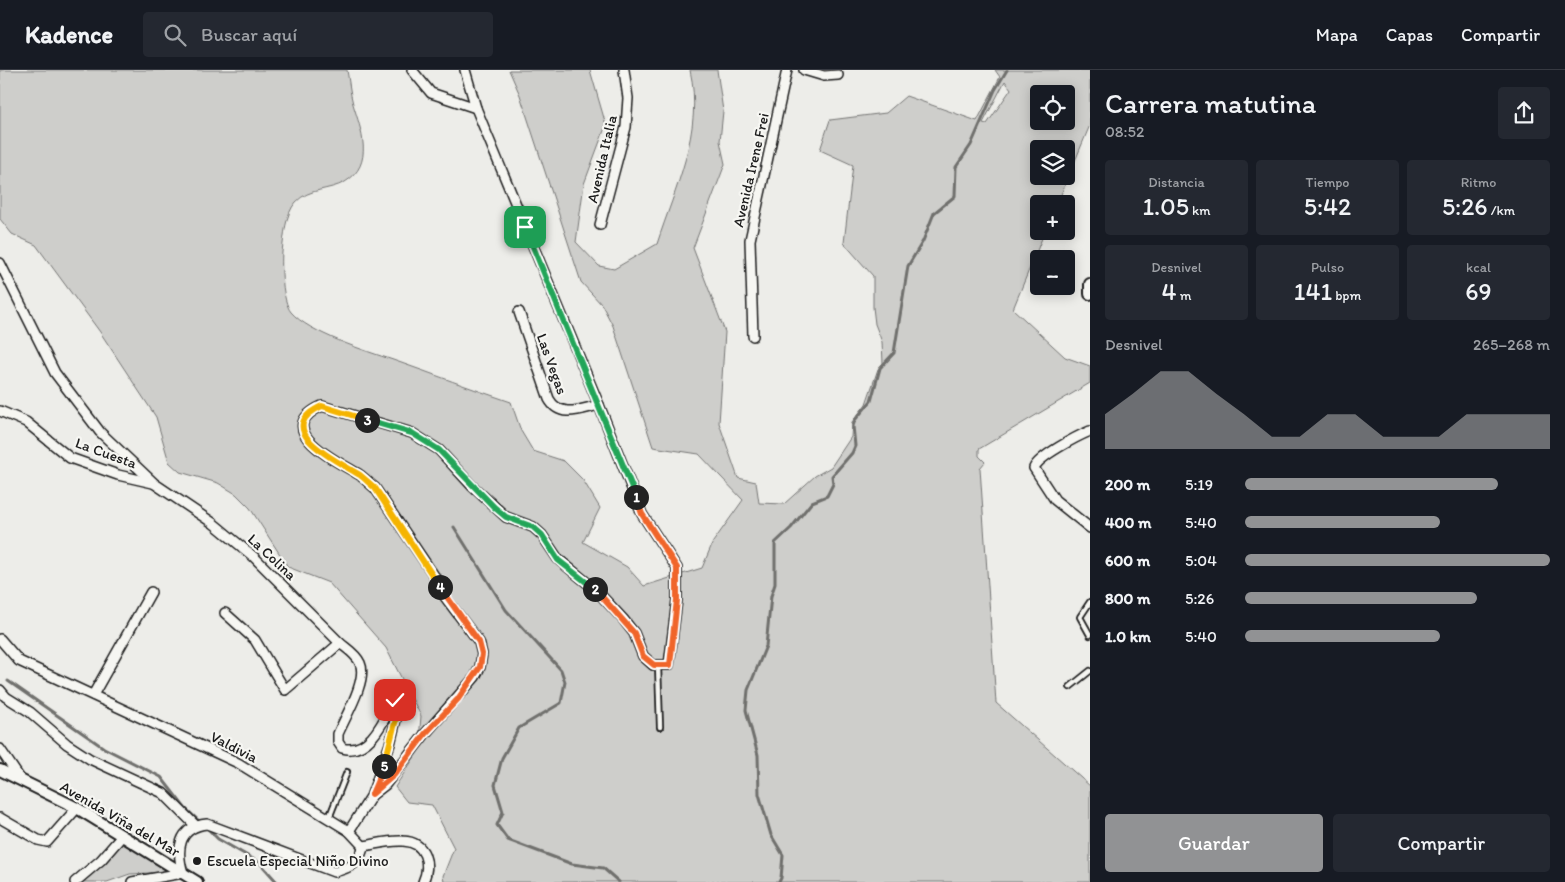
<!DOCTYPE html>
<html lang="es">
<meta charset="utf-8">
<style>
:root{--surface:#171b24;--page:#242831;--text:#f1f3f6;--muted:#9ea1a6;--line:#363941;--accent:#919294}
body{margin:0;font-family:Itim,sans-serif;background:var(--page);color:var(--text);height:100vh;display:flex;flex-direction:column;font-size:19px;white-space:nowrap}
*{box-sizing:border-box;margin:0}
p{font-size:16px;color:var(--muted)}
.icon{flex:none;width:28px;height:28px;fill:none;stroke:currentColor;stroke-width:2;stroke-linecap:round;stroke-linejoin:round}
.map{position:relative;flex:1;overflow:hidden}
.details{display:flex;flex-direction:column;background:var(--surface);width:475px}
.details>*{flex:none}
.fabs{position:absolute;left:1030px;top:15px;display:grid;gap:10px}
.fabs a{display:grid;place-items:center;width:45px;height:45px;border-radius:5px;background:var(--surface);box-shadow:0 2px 12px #0003;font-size:25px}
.pin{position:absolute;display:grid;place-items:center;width:42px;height:42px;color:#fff;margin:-21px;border-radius:10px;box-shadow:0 2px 8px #0006}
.km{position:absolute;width:25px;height:25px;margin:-12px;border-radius:50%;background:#222;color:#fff;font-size:14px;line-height:25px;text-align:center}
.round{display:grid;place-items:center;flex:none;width:52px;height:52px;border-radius:5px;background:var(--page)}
.head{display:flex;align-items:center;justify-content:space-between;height:85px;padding:0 15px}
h1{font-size:28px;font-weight:600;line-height:38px}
.metrics{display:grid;grid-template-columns:repeat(3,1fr);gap:8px;height:85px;padding:5px 15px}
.metrics div{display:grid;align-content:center;border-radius:5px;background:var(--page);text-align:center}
.metrics b{font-size:25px;font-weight:600}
.metrics small{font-size:14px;font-weight:400}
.metrics p{font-size:14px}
.chart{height:140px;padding:10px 15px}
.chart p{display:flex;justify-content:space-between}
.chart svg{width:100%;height:90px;margin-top:5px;fill:var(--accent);opacity:.7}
.button{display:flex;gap:10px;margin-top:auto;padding:10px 15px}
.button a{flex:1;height:58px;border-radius:5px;background:var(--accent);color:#fff;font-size:20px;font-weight:600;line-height:58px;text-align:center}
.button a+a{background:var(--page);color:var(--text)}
ul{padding:0 15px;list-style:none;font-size:16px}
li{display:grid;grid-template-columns:80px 60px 1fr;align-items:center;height:38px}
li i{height:12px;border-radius:6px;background:var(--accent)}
header{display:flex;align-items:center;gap:30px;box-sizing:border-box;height:70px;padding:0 25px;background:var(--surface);border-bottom:1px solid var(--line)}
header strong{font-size:24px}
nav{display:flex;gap:28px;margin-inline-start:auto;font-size:18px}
.search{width:350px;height:45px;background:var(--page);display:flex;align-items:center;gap:12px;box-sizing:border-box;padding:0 18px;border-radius:5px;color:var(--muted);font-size:19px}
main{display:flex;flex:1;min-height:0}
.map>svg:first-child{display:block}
.green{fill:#cececb;stroke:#757574;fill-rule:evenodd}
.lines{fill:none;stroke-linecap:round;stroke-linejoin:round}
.stream{stroke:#6f6f6d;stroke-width:3}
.service-casing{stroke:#1c1c1c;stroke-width:8}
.minor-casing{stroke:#1c1c1c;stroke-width:12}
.tertiary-casing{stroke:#1c1c1c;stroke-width:14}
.service{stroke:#f6f6f2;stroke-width:4.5}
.minor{stroke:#f6f6f2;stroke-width:9}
.tertiary{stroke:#f6f6f2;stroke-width:10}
.split-1-casing{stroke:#fff;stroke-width:10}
.split-2-casing{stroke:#fff;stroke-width:10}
.split-3-casing{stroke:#fff;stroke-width:10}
.split-4-casing{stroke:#fff;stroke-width:10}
.split-5-casing{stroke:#fff;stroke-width:10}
.split-6-casing{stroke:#fff;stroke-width:10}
.split-1{stroke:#22a559;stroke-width:6}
.split-2{stroke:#f0652b;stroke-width:6}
.split-3{stroke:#22a559;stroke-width:6}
.split-4{stroke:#f5b400;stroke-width:6}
.split-5{stroke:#f0652b;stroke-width:6}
.split-6{stroke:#f5b400;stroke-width:6}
.poi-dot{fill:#1c1c1c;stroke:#f6f6f2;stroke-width:2}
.labels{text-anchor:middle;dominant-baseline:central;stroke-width:4.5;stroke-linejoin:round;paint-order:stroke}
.street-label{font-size:15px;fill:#1c1c1c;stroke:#f6f6f2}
.poi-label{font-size:15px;fill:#1c1c1c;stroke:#f6f6f2;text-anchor:start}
</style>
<header>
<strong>Kadence</strong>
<div class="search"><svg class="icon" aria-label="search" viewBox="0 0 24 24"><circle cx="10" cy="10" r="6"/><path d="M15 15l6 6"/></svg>Buscar aquí</div>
<nav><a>Mapa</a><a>Capas</a><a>Compartir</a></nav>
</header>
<main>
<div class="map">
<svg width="1090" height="812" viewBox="0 0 1090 812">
<rect width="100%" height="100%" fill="#edede9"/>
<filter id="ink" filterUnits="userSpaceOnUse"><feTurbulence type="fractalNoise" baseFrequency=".02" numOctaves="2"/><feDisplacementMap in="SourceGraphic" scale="10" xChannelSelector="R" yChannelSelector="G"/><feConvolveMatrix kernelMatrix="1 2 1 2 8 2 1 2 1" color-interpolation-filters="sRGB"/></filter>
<g filter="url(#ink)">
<g class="green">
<path d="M 0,0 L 347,0 C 349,11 350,23 353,34 C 361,60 375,94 345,112 C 329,121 309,118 296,132 C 285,144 284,167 282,182 C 281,196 282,231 291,242 C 309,263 366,281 393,290 C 433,304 472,319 511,332 L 521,361 L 533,381 L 564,391 L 583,410 L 600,438 L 583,472 L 627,497 L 644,516 L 702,498 L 713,472 L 743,430 L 699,384 L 653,377 L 613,256 L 602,235 L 581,212 L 520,25 L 509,0 L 590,0 L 606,55 L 584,114 L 576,172 L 599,196 L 614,199 L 657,174 C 675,118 704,61 690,0 L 717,0 L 723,41 L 720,71 L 725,94 L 693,178 L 725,262 L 719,353 L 738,408 L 756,412 L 759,433 L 784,434 L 815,406 L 831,397 L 851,367 L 852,352 L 866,334 L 878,299 L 883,293 L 882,272 L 875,254 L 873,237 L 873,206 L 844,173 L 853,95 L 820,80 L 830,50 L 886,43 L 906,26 L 977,51 L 1000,7 L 995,0 L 1090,0 L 1090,55 L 1057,134 L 1039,134 L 1039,161 L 1045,161 L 1013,239 L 1065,287 L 1090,296 L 1090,313 L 979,379 L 979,386 L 985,392 L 980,398 L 996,633 L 1090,716 L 1090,812 L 444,812 L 443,806 L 454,778 L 432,735 L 407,732 L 395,717 L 418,682 L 421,646 L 386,578 L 329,513 L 288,497 L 250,438 L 236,424 L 218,413 L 180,402 L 169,392 L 156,347 L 100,262 L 36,175 L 12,164 L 0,149 ZM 1005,11 L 1011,19 L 987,54 L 983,53 ZM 1039,24 L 1066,24 L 1066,51 L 1039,51 ZM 1039,79 L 1066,79 L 1066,106 L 1039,106 Z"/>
<polygon points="123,771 168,802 130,804 107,812 83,812"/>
</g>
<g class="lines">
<g class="stream">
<polyline points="454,457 506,540 561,600 565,612 561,633 519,658 502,688 495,715 503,742 497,755 508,770 572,794 603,798 619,812"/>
<polyline points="8,611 104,678 161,707 185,738 198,750"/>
<polyline points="208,759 218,769 260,793 277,812"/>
<polyline points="779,812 781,808 783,785 771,765 759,724 758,685 746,640 748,620 766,576 771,526 775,514 775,473 791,458 812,432 827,426 833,414 832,406 852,383 855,376 853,356 855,350 871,331 880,298 894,283 908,196 923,171 934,143 955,126 956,97 971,75 995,20 1007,0"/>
</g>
<defs>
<g id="service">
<polyline points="1090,532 1080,547 1090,565"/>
<polyline points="658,595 660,657"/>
<polyline points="1070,617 1090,601"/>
<polyline points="329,748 347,702"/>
</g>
<g id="minor">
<polyline points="412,0 431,23 476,38"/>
<polyline points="804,0 824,6 838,5"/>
<polyline points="600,155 626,57 628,28 624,0"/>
<path d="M 0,193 L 55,303 L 100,362 L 155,414 L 213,453 L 254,487 L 340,573 C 347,579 356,584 360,593 C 368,610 345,647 338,664 L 338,672 L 342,678 C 369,686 384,650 394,631 L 398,631 L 399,637 L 390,674 L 372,724"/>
<path d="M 519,242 L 549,329 C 560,349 581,339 599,335"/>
<polyline points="753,266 750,170 787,0"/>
<polyline points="0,341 26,352 70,388 118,405 153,413"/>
<path d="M 1090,361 C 1078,366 1039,386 1034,398 L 1055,430 L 1090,458"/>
<polyline points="225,543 255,570 285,620 340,573"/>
<polyline points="0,569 19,591 238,693 349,761 363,776"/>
<polyline points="0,620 6,627 30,642 67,674 90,689 163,723 195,755"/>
<polyline points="93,625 151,522"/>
<polyline points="0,679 21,710"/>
<polyline points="0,748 38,770 47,772 77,738"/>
<path d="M 349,761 L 372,725 L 385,715 L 425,664 L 475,607 L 480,597 L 482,584 L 479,572 L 445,527 L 435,507 L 375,418 C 370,414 365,409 360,405 C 339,392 269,360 322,336 L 412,363 L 439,380 L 472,416 L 506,447 L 533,457 L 542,465 L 558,489 L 596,520 L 623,549 L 634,563 L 643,586 L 653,595 L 669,595 L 677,530 L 677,498 L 642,444 L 599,335 L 476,38 L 465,0"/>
<path d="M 363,776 C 376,774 390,770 403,771 C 426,772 431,794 423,812"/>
<polyline points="75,812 101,790 122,766"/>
<path d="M 132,812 L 183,803 C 176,780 178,757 207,754 L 334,802 C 350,798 361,793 363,776"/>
</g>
<g id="tertiary">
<polyline points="1090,214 1090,224"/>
<polyline points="0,700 77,738 197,812"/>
</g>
</defs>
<use href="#service" class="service-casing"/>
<use href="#minor" class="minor-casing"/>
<use href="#tertiary" class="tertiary-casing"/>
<use href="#service" class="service"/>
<use href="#minor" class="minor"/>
<use href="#tertiary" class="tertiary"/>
</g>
</g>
<g class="lines" filter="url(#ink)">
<defs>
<polyline id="split-1" points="525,157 636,427"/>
<polyline id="split-2" points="595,519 634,563 643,586 654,595 670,595 677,530 677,498 642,444 636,427"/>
<polyline id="split-3" points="367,350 412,363 439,380 494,437 506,447 533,457 542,465 558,490 595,519"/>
<path id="split-4" d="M 367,350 L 322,336 C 269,360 339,392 360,405 C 365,409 370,414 375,418 L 440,517"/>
<polyline id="split-5" points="384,696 372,724 394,705 425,664 458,629 480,597 482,584 479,572 440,517"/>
<polyline id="split-6" points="384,696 399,637 399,632 395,630"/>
</defs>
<use href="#split-1" class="split-1-casing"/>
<use href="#split-2" class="split-2-casing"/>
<use href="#split-3" class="split-3-casing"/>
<use href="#split-4" class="split-4-casing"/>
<use href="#split-5" class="split-5-casing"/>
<use href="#split-6" class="split-6-casing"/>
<use href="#split-1" class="split-1"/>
<use href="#split-2" class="split-2"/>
<use href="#split-3" class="split-3"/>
<use href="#split-4" class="split-4"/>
<use href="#split-5" class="split-5"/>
<use href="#split-6" class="split-6"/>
</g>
<circle class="poi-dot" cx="197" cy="791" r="5"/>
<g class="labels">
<g class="street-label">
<text transform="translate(602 89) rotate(-77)">Avenida Italia</text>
<text transform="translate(751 100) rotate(-77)">Avenida Irene Frei</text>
<text transform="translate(552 294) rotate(70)">Las Vegas</text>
<text transform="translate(106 383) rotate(20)">La Cuesta</text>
<text transform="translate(272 487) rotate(43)">La Colina</text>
<text transform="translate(234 677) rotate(27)">Valdivia</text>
<text transform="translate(120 749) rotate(30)">Avenida Viña del Mar</text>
</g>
<g class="poi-label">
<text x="207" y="791">Escuela Especial Niño Divino</text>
</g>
</g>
</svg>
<div class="fabs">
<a><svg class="icon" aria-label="locate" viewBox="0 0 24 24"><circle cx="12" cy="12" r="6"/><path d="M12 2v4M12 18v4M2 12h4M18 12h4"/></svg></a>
<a><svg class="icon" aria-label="layers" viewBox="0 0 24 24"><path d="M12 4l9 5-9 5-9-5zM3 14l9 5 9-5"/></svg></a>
<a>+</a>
<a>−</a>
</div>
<div class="pin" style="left:525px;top:157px;background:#1e9e55"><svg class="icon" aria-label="arrive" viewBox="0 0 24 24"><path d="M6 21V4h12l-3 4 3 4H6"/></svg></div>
<div class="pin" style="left:395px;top:630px;background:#d93025"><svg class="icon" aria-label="check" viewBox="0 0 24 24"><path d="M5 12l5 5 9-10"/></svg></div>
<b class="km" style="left:636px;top:427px">1</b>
<b class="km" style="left:595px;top:519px">2</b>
<b class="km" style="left:367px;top:350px">3</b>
<b class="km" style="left:440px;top:517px">4</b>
<b class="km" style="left:384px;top:696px">5</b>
</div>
<section class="details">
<div class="head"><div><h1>Carrera matutina</h1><p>08:52</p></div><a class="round"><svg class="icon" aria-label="share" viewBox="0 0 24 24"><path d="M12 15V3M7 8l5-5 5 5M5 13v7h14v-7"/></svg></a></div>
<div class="metrics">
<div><p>Distancia</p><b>1.05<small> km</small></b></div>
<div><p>Tiempo</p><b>5:42</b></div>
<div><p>Ritmo</p><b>5:26<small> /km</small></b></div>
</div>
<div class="metrics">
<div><p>Desnivel</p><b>4<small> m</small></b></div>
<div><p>Pulso</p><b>141<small> bpm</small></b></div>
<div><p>kcal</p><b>69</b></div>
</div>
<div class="chart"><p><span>Desnivel</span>265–268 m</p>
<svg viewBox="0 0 160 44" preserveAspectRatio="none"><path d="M0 44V27L10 17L20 6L30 6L40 17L50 27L60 38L70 38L80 27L90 27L100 38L110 38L120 38L130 27L140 27L150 27L160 27V44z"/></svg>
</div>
<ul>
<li><b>200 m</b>5:19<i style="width:83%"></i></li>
<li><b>400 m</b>5:40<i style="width:64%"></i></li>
<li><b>600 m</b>5:04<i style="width:100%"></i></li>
<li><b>800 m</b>5:26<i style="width:76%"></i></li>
<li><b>1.0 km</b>5:40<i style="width:64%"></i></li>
</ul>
<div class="button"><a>Guardar</a><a>Compartir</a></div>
</section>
</main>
